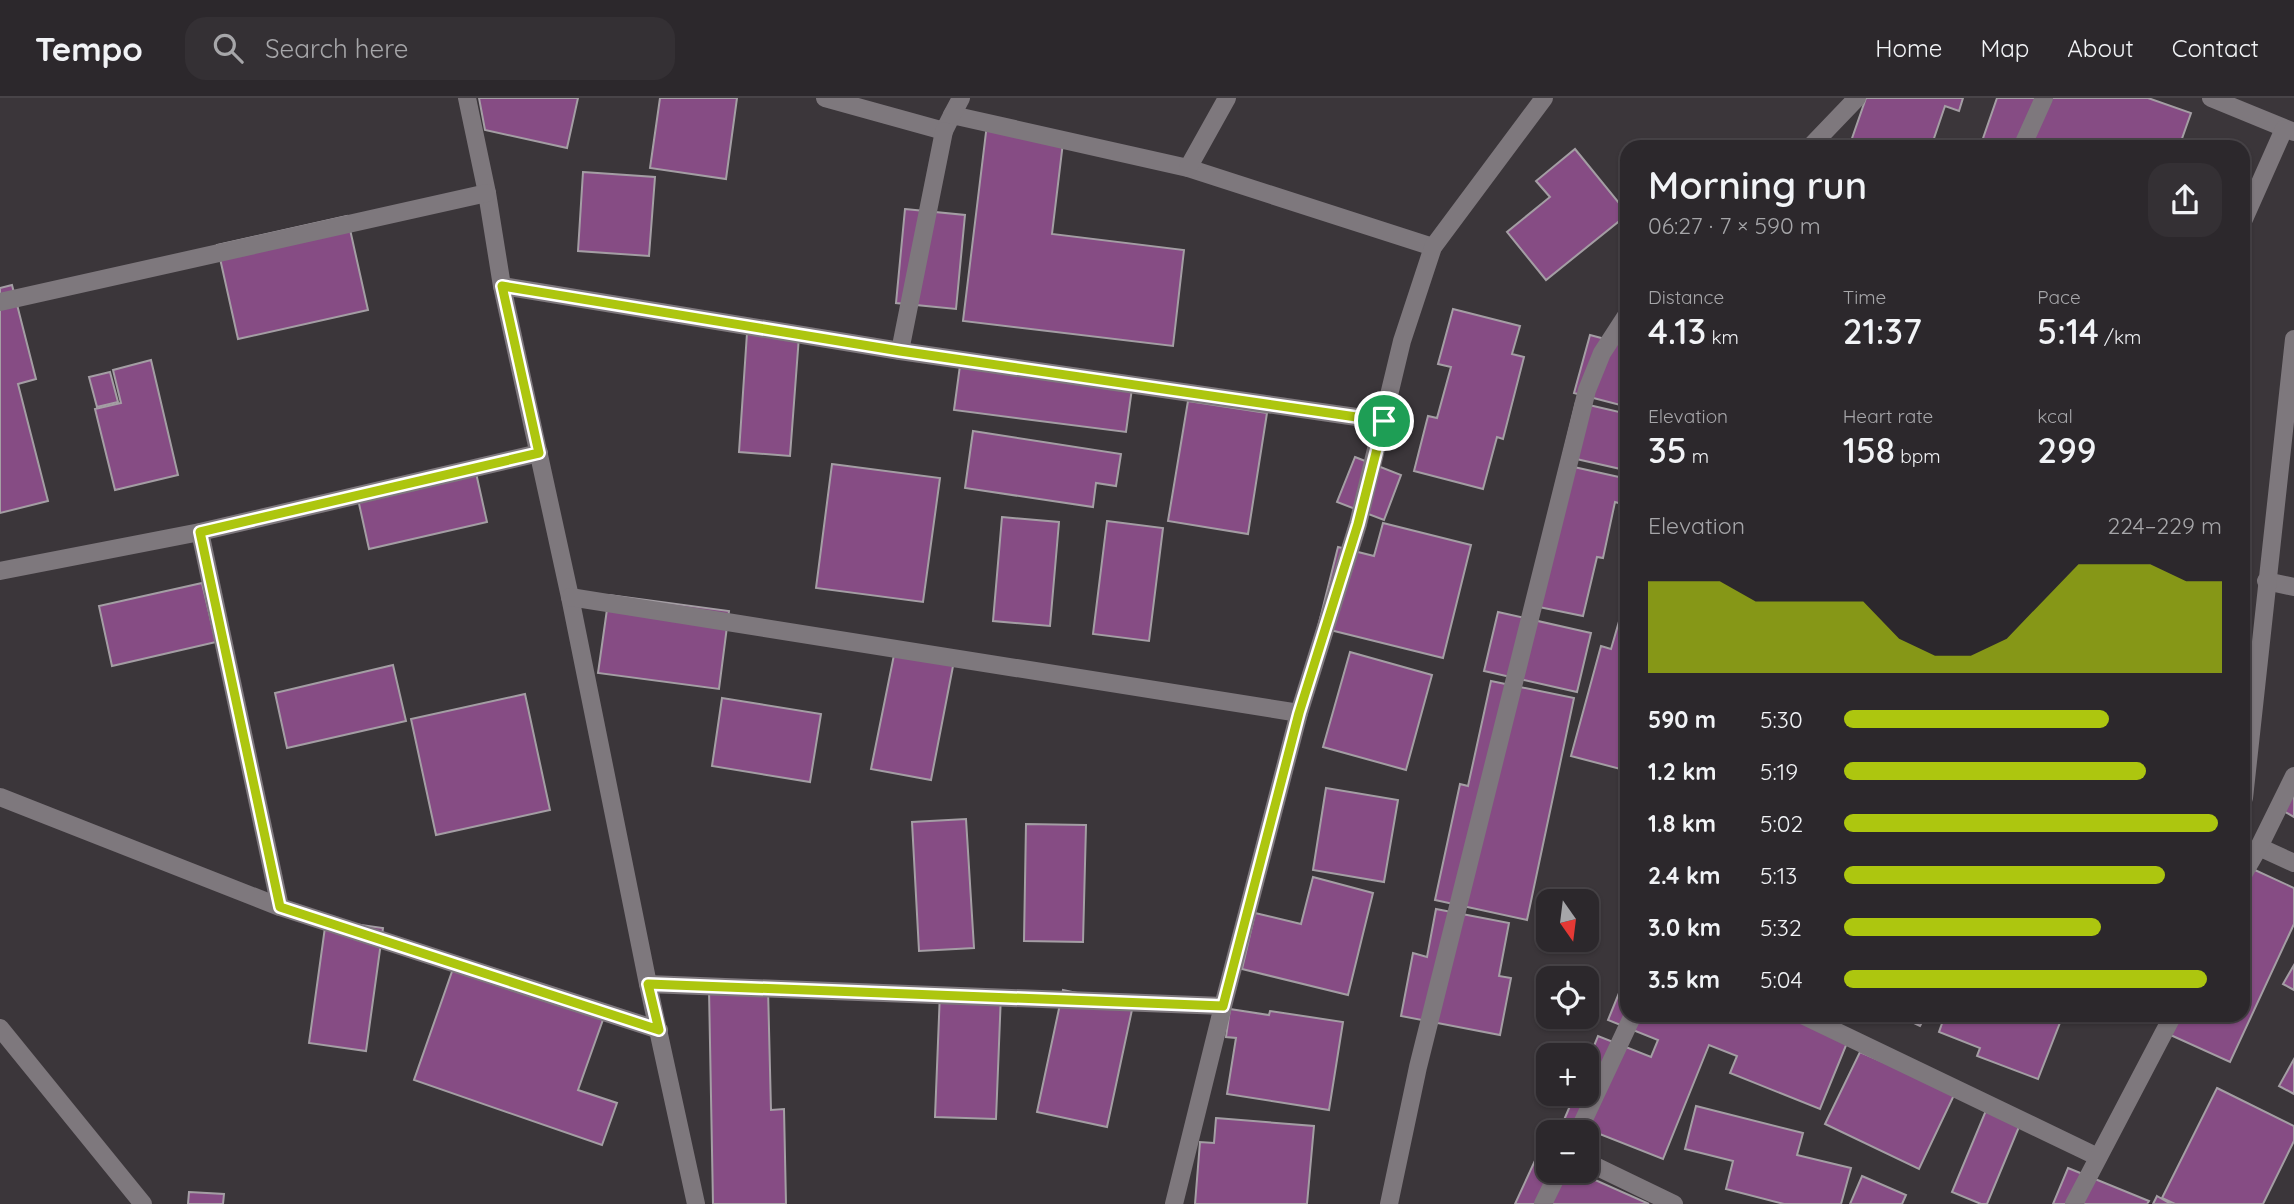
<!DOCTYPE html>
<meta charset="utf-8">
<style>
:root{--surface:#2c282c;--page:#343034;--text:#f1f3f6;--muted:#a6a6a9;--line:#484448;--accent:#adc60f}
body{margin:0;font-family:Quicksand,sans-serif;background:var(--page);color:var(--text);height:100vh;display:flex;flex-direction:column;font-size:26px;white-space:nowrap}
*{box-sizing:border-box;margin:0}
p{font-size:23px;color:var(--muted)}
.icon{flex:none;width:38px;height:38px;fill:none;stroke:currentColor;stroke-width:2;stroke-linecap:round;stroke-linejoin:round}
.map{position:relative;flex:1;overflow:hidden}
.sheet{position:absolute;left:1620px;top:42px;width:630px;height:882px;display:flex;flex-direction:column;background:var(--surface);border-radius:21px;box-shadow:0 2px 5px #0004,0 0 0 2px var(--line)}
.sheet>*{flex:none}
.needle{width:46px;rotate:166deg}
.fabs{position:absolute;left:1536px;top:791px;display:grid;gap:14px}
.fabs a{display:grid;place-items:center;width:63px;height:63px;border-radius:14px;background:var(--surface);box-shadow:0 2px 5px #0004,0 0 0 2px var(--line);font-size:35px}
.pin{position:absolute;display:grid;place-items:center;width:60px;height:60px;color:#fff;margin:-30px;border:4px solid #fff;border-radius:50%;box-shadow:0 2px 7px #0007}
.round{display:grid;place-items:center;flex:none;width:74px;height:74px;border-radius:21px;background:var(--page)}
.overview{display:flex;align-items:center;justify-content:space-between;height:119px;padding:0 28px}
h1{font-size:38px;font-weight:600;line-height:52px}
.stats{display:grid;grid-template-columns:repeat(3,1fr);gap:10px;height:119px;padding:7px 28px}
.stats div{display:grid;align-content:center}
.stats b{font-size:35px;font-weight:600}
.stats small{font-size:19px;font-weight:400}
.stats p{font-size:19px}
.chart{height:196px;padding:14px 28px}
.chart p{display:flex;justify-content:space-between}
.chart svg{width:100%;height:126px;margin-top:7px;fill:var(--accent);opacity:.7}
ul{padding:0 28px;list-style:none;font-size:23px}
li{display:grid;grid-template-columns:112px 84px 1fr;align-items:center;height:52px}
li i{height:18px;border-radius:9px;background:var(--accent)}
header{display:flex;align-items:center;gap:42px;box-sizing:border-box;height:98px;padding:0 35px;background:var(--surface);border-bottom:2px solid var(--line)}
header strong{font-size:33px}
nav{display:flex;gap:38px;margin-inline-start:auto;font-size:24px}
.search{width:490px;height:63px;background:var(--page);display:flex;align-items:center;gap:18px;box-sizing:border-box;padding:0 24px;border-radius:21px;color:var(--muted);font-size:26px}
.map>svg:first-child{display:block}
.building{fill:#864c84;stroke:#a49ea4;stroke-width:2}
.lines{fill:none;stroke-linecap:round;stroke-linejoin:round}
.minor{stroke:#7e787d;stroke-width:18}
.route-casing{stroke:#fff;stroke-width:14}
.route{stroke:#adc60f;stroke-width:9}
</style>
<header>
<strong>Tempo</strong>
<div class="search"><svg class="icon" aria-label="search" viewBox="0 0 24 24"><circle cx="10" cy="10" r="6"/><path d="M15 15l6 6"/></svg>Search here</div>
<nav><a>Home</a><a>Map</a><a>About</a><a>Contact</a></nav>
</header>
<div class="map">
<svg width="2294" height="1106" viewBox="0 0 2294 1106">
<rect width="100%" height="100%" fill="#3b363a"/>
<g class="building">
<polygon points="479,0 578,0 567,50 485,32"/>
<polygon points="660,0 737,0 726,81 650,70"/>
<polygon points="1866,0 1963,0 1959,13 1945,8 1931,49 1849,49"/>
<polygon points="1997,0 2148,0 2191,15 2179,49 1980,49"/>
<polygon points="987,26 1064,36 1052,136 1184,152 1173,248 963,223"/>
<polygon points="1575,51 1628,116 1546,182 1507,134 1550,99 1536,83"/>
<polygon points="583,74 655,79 649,158 578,153"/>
<polygon points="905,111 965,117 956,211 896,205"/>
<polygon points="347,118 368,212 238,241 217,147"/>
<polygon points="12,187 36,281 18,286 48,403 0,415 0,190"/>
<polygon points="1453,211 1520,228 1512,256 1524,259 1503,341 1497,339 1483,391 1414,373 1428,318 1437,320 1451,269 1438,266"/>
<polygon points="747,235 799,238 790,358 739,354"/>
<polygon points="1590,237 1628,247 1628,309 1574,295"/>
<polygon points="961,260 1133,283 1126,334 954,312"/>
<polygon points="151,262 178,377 115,392 95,311 121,305 113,272"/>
<polygon points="110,274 118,304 97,309 89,279"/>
<polygon points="1188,303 1267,315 1248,436 1168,423"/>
<polygon points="1576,304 1628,316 1628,360 1625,372 1563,358"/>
<polygon points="973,333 1121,356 1116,388 1096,385 1093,409 965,390"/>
<polygon points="1355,359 1401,377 1384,422 1337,404"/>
<polygon points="474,366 487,424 369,451 356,392"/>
<polygon points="832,366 940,380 923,504 816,490"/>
<polygon points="1565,367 1628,381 1622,406 1615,404 1603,460 1597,459 1583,518 1534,508"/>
<polygon points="1002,419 1059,424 1050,528 993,523"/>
<polygon points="1107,423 1163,430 1149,543 1093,536"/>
<polygon points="1383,425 1471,447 1443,560 1318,529 1338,449 1374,458"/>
<polygon points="1624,467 1628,467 1628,493 1620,492"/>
<polygon points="202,485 216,544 112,568 99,508"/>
<polygon points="609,497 729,513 719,591 598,575"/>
<polygon points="1498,514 1591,535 1577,594 1484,573"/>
<polygon points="1620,520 1628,522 1628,673 1571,658 1601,548 1611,551"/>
<polygon points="895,552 954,563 931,682 871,671"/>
<polygon points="1350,554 1432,577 1406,672 1323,649"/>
<polygon points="393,567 406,623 287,650 275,595"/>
<polygon points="1491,583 1574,600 1527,822 1435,802 1460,686 1468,688"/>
<polygon points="525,596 550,712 436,737 411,621"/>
<polygon points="722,600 821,616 810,684 712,668"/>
<polygon points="2294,687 2294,719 2280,711"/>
<polygon points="1326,690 1398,702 1384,784 1313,772"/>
<polygon points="966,721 974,850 919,853 912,724"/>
<polygon points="1026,726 1086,727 1083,844 1024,843"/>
<polygon points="2244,767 2294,790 2294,826 2230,964 2166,935 2175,917 2244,917"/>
<polygon points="1313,779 1373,795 1348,897 1242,871 1255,815 1301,826"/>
<polygon points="1436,811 1509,825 1499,878 1511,880 1500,937 1401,918 1413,855 1427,859"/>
<polygon points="326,822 383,830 366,953 309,945"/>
<polygon points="455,865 605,916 578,992 617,1005 602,1047 414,982"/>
<polygon points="2294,867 2294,892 2283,886"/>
<polygon points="1628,873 1628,917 1792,917 1849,940 1820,1011 1730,975 1737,958 1709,947 1663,1061 1564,1022 1575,996 1587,996 1587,965 1598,938 1651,959 1658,942 1608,922"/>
<polygon points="768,890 771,1012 784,1011 786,1106 713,1106 709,891"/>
<polygon points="1063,892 1133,907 1107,1029 1037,1014"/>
<polygon points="940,894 1001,896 996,1021 935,1019"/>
<polygon points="1230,911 1269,917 1270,913 1343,924 1329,1012 1227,996 1236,940 1226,939"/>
<polygon points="1897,917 1926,917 1920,928"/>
<polygon points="1945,917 2063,917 2038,981 1977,958 1980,950 1939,934"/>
<polygon points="1860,954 1955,995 1919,1071 1825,1026"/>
<polygon points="2294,961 2294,996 2279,988"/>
<polygon points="2217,990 2294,1028 2294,1043 2263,1106 2175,1106 2162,1100"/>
<polygon points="1696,1008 1803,1035 1797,1057 1851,1070 1841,1106 1784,1106 1726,1091 1733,1063 1685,1051"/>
<polygon points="1987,1010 2021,1024 1987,1106 1981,1106 1952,1094"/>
<polygon points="1216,1020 1314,1028 1307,1106 1195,1106 1200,1044 1214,1045"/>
<polygon points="1538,1056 1549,1061 1549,1073 1575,1073 1649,1106 1515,1106"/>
<polygon points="2068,1070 2149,1103 2147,1106 2053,1106"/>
<polygon points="1862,1078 1906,1097 1902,1106 1850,1106"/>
<polygon points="189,1094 224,1096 223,1106 188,1106"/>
<polygon points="2157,1098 2171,1106 2153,1106"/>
</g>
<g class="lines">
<g class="minor">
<polyline points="467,0 487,95 502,188 570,499 648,886 696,1106"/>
<polyline points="825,0 944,33 952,17 1188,70 1433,149"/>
<polyline points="2211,0 2294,34"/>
<polyline points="952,17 961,0"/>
<polyline points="1810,49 1857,0"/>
<polyline points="2022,49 2044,0"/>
<polyline points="1188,70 1227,0"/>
<polyline points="2244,121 2284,31"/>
<polyline points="502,188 900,253 1384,323"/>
<polyline points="0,204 487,95"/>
<polyline points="900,253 944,33"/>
<polyline points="200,434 280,809"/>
<polyline points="0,473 200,434 539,355"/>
<polyline points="2266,483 2294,489"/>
<polyline points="570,499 1299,615"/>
<polyline points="0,699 280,809 659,932"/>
<polyline points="2244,700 2294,241"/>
<polyline points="2259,749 2294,765"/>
<polyline points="2244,775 2259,749 2294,678"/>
<polyline points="648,886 1223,908"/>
<polyline points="1802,917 2098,1059"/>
<polyline points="0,930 143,1106"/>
<polyline points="1578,1034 1633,917"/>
<polyline points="1587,1064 1674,1106"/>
<polyline points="1174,1106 1223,908 1299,615 1358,426 1402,243 1433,149 1544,0"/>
<polyline points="1389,1106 1418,969 1587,292 1602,255 1628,215"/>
<polyline points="1543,1106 1559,1073"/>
<polyline points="2074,1106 2173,917"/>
</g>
</g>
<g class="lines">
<defs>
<polygon id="route" points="502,188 900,253 1384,323 1358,426 1299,615 1223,908 648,886 659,932 280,809 200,434 539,355"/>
</defs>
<use href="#route" class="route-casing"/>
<use href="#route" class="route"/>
</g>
</svg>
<div class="fabs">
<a><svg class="needle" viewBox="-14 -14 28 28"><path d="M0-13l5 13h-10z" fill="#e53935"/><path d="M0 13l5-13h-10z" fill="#a6a6a9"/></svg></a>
<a><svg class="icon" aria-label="locate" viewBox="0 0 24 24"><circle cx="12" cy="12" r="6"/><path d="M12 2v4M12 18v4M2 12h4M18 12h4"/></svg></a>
<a>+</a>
<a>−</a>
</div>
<div class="pin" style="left:1384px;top:323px;background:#1e9e55"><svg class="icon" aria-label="arrive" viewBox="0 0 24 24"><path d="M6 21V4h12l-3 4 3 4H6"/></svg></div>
<section class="sheet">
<div class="overview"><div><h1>Morning run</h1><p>06:27 · 7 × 590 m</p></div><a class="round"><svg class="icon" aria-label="share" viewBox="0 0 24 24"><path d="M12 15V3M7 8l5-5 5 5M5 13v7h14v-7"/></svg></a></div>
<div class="stats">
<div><p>Distance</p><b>4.13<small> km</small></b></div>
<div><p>Time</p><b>21:37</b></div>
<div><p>Pace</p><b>5:14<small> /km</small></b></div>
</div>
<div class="stats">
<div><p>Elevation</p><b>35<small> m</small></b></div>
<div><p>Heart rate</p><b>158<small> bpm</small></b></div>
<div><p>kcal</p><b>299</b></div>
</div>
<div class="chart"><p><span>Elevation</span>224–229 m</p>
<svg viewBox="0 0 160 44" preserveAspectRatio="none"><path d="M0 44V12L10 12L20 12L30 19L40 19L50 19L60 19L70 32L80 38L90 38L100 32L110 19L120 6L130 6L140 6L150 12L160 12V44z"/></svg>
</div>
<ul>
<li><b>590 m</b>5:30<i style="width:70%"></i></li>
<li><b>1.2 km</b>5:19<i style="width:80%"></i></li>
<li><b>1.8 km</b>5:02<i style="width:99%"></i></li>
<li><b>2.4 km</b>5:13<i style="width:85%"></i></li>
<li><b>3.0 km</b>5:32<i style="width:68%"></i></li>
<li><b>3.5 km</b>5:04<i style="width:96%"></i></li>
</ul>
</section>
</div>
